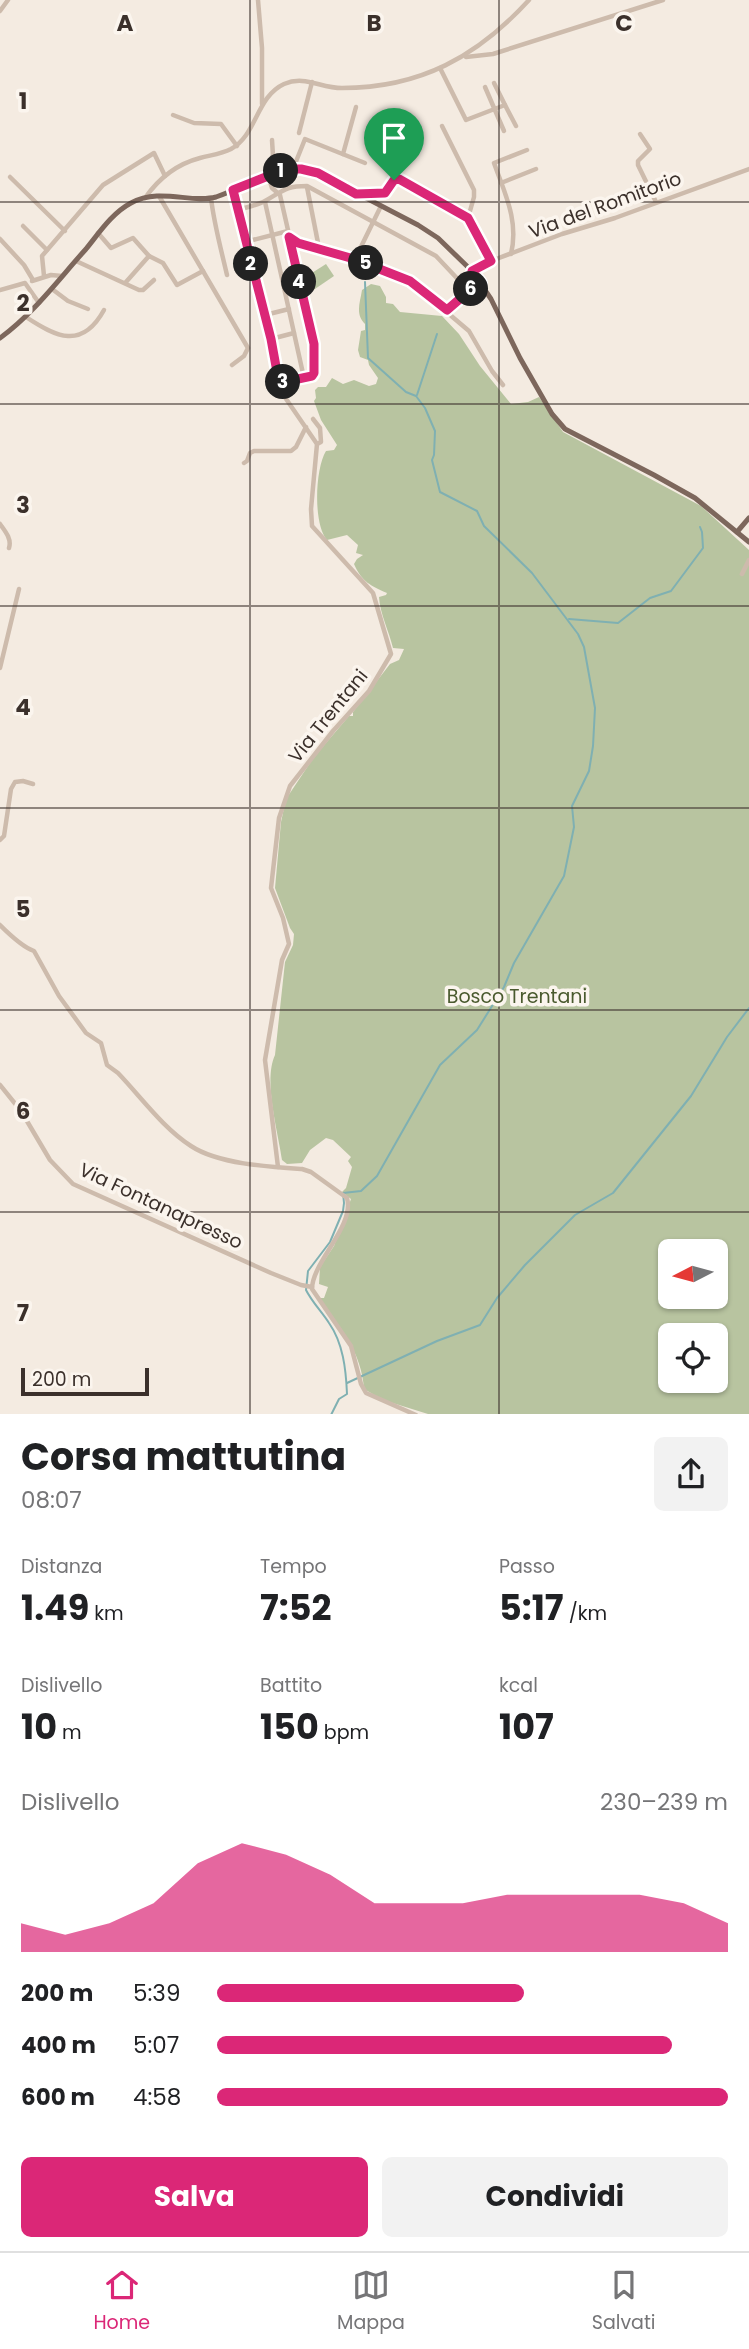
<!DOCTYPE html>
<html lang="it">
<meta charset="utf-8">
<style>
:root{--surface:#fff;--page:#f2f2f2;--text:#202124;--muted:#757577;--line:#e0e0e0;--accent:#db2777}
body{margin:0;font-family:Poppins,sans-serif;background:var(--page);color:var(--text);height:100vh;display:flex;flex-direction:column;font-size:26px;white-space:nowrap}
*{box-sizing:border-box;margin:0}
p{font-size:23px;color:var(--muted)}
.icon{flex:none;width:38px;height:38px;fill:none;stroke:currentColor;stroke-width:2;stroke-linecap:round;stroke-linejoin:round}
.map{position:relative;height:1414px;overflow:hidden}
.side{display:flex;flex-direction:column;background:var(--surface);flex:1}
.side>*{flex:none}
.needle{width:46px;rotate:264deg}
.fabs{position:absolute;left:658px;top:1239px;display:grid;gap:14px}
.fabs a{display:grid;place-items:center;width:70px;height:70px;border-radius:10px;background:var(--surface);box-shadow:0 2px 5px #0004;font-size:35px}
.scale{position:absolute;left:21px;bottom:18px;width:128px;box-sizing:border-box;padding-left:7px;border:4px solid #3b302b;border-top:0;font-size:19px;line-height:24px;white-space:nowrap;color:#3b302b;-webkit-text-stroke:5px #fbf5ee;paint-order:stroke}
.pin{position:absolute;display:grid;place-items:center;width:60px;height:60px;color:#fff;margin:-72px -30px;border-radius:50% 50% 50% 0;rotate:-45deg;box-shadow:0 0 7px #0007}
.pin .icon{rotate:45deg}
.km{position:absolute;width:35px;height:35px;margin:-18px;border-radius:50%;background:#222;color:#fff;font-size:19px;line-height:35px;text-align:center}
.round{display:grid;place-items:center;flex:none;width:74px;height:74px;border-radius:10px;background:var(--page)}
.overview{display:flex;align-items:center;justify-content:space-between;height:119px;padding:0 21px}
h1{font-size:38px;font-weight:700;line-height:52px}
.figures{display:grid;grid-template-columns:repeat(3,1fr);gap:10px;height:119px;padding:7px 21px}
.figures div{display:grid;align-content:center}
.figures b{font-size:35px;font-weight:700}
.figures small{font-size:19px;font-weight:400}
.figures p{font-size:19px}
.chart{height:196px;padding:14px 21px}
.chart p{display:flex;justify-content:space-between}
.chart svg{width:100%;height:126px;margin-top:7px;fill:var(--accent);opacity:.7}
.button{display:flex;gap:14px;margin-top:auto;padding:14px 21px}
.button a{flex:1;height:80px;border-radius:10px;background:var(--accent);color:#fff;font-size:28px;font-weight:700;line-height:80px;text-align:center}
.button a+a{background:var(--page);color:var(--text)}
ul{padding:0 21px;list-style:none;font-size:23px}
li{display:grid;grid-template-columns:112px 84px 1fr;align-items:center;height:52px}
li i{height:18px;border-radius:9px;background:var(--accent)}
.dock{display:flex;justify-content:space-around;align-items:center;height:98px;border-top:2px solid var(--line);background:var(--surface);font-size:19px;color:var(--muted)}
.dock a{display:grid;justify-items:center;gap:4px}
.dock .selected{color:var(--accent)}
.map>svg:first-child{display:block}
.green{fill:#b8c4a0;fill-rule:evenodd}
.lines{fill:none;stroke-linecap:round;stroke-linejoin:round}
.stream{stroke:#7fb0b2;stroke-width:2}
.minor{stroke:#cdbbac;stroke-width:4.5}
.major{stroke:#7d675c;stroke-width:5}
.route-casing{stroke:#fff;stroke-width:14}
.route{stroke:#db2777;stroke-width:9}
.grid{fill:none;stroke:#3b302b;stroke-width:2;stroke-opacity:0.55}
.labels{text-anchor:middle;dominant-baseline:central;stroke-width:7;stroke-linejoin:round;paint-order:stroke}
.street-label{font-size:19px;fill:#3b302b;stroke:#fbf5ee}
.park-label{font-size:19px;fill:#4a5a2e;stroke:#fbf5ee}
.grid-label{font-size:23px;text-anchor:middle;font-weight:bold;fill:#3b302b;stroke:#fbf5ee;stroke-width:7;stroke-linejoin:round;paint-order:stroke}
</style>
<div class="map">
<svg width="749" height="1415" viewBox="0 0 749 1415">
<rect width="100%" height="100%" fill="#f4ebe1"/>
<g class="green">
<polygon points="326,264 334,276 312,291 304,278"/>
<path d="M 371,284 L 380,286 L 386,297 L 386,303 L 393,304 L 400,312 L 442,316 L 459,334 L 480,366 L 511,404 L 528,402 L 539,397 L 563,432 L 701,506 L 749,550 L 749,1414 L 428,1414 L 383,1400 L 364,1389 C 362,1353 340,1327 319,1298 L 324,1298 L 328,1287 L 319,1284 L 320,1267 L 334,1246 L 351,1199 L 342,1192 L 346,1188 L 352,1167 L 348,1161 L 351,1157 L 333,1140 L 326,1138 L 310,1150 L 302,1163 L 287,1164 L 282,1160 C 278,1131 263,1081 275,1055 L 285,962 L 293,945 L 294,934 L 290,928 L 275,888 L 281,822 L 286,799 L 314,757 L 349,716 L 353,716 L 353,712 L 390,664 L 399,660 L 404,649 L 393,648 C 389,631 380,614 379,597 L 386,595 L 387,593 C 371,586 362,582 354,564 L 357,559 L 363,555 L 356,553 L 358,545 L 347,535 L 327,540 C 313,524 315,469 326,451 L 334,450 L 337,445 L 321,420 L 314,401 L 316,398 L 315,390 L 318,387 L 326,387 L 332,378 L 343,384 L 354,380 L 369,386 L 376,384 L 378,378 L 369,365 L 368,360 L 360,357 L 358,350 L 361,331 L 365,330 L 365,324 C 355,314 360,303 362,290 ZM 670,1251 L 716,1251 L 716,1297 L 670,1297 ZM 670,1335 L 716,1335 L 716,1381 L 670,1381 Z"/>
</g>
<g class="lines">
<g class="stream">
<polyline points="417,395 437,334"/>
<polyline points="569,619 618,623 650,598 671,591 703,548 702,532 700,527"/>
<polyline points="347,1383 437,1341 480,1325 497,1298 525,1265 575,1215 613,1193 691,1096 727,1037 749,1008"/>
<path d="M 331,1415 L 339,1399 L 347,1394 C 346,1369 343,1343 329,1323 C 322,1312 312,1302 306,1290 L 308,1271 L 330,1242 L 343,1211 L 344,1203 L 343,1193 L 361,1191 L 377,1176 L 440,1065 L 477,1030 L 504,987 L 514,963 L 564,876 L 574,827 L 572,806 L 589,771 L 593,746 L 595,708 L 584,647 L 578,634 L 532,573 L 484,526 L 477,511 L 440,492 L 432,460 L 434,455 L 435,431 L 425,408 L 416,396 L 406,392 L 368,358 L 365,282"/>
</g>
<g class="minor">
<polyline points="258,0 262,48 262,104"/>
<polyline points="0,11 8,0"/>
<polyline points="466,57 493,54 663,0"/>
<polyline points="440,68 466,120 505,105 494,83"/>
<polyline points="485,87 504,131"/>
<polyline points="505,105 516,126"/>
<polyline points="173,115 194,123 221,124 237,146"/>
<polyline points="442,126 474,190 474,197 468,218"/>
<polyline points="299,133 312,82"/>
<polyline points="640,134 650,149 638,161 638,165 656,202"/>
<polyline points="272,140 274,172"/>
<polyline points="343,154 356,107"/>
<polyline points="293,169 305,139 365,163"/>
<polyline points="268,175 272,188 280,195 314,344 314,372 312,376 279,383"/>
<polyline points="10,177 65,231"/>
<polyline points="394,180 399,179 468,218 491,261"/>
<polyline points="501,183 536,169"/>
<polyline points="307,187 319,248"/>
<polyline points="233,190 282,393 317,444 311,509 312,526 373,593 391,654 369,691 333,731 290,786 279,818 271,888 283,918 289,944 282,960 265,1060 278,1167"/>
<polyline points="357,194 385,193 394,180 393,176 401,140 381,133"/>
<polyline points="159,196 248,348 244,356 232,365"/>
<path d="M 145,198 C 159,178 177,164 200,158 C 211,155 221,154 231,149 C 257,135 256,97 284,84 C 305,75 320,88 342,88 C 420,88 477,57 529,0"/>
<path d="M 211,198 C 214,224 221,249 227,275"/>
<polyline points="265,202 304,378"/>
<path d="M 238,210 C 247,207 258,205 265,201 C 283,191 285,186 307,186 L 436,256 L 469,291"/>
<polyline points="23,226 47,250"/>
<polyline points="98,233 111,248 133,238 149,256"/>
<polyline points="289,237 298,243 354,259 410,281 469,331 492,371 503,385"/>
<polyline points="0,239 24,265 33,280"/>
<polyline points="245,242 288,231"/>
<path d="M 511,254 C 519,221 505,194 494,163 L 527,150"/>
<polyline points="355,259 381,206"/>
<polyline points="76,261 139,290 143,290 154,280"/>
<polyline points="472,271 491,261 562,234 615,218 749,169"/>
<polyline points="44,276 42,256 103,185 154,153 165,176"/>
<polyline points="32,281 51,275 62,276"/>
<polyline points="126,282 149,256 163,263 177,285 203,271"/>
<polyline points="52,289 68,301 88,309"/>
<polyline points="0,290 25,283 39,303"/>
<polyline points="447,310 469,291 481,283"/>
<polyline points="265,315 289,309"/>
<path d="M 26,317 C 56,337 82,350 104,310"/>
<polyline points="271,339 294,333"/>
<polyline points="313,419 320,428 321,442 317,444"/>
<polyline points="244,463 247,461 250,453 254,451 291,451 296,447 306,427"/>
<path d="M 0,524 C 5,531 12,539 9,548"/>
<polyline points="742,574 749,560"/>
<polyline points="0,668 19,589"/>
<polyline points="0,840 4,836 11,789 15,782 23,781 33,784"/>
<path d="M 0,925 C 9,934 23,947 34,951 L 59,996 L 86,1033 L 101,1043 L 107,1065 L 118,1073 C 141,1097 163,1128 191,1146 C 218,1164 270,1167 302,1169 L 311,1172 L 347,1198 C 355,1226 312,1262 312,1289 L 351,1346 L 361,1384 L 366,1393 L 416,1415"/>
<polyline points="0,1085 21,1111 50,1160 73,1184 271,1273 301,1285 312,1287"/>
</g>
<g class="major">
<path d="M 0,338 C 34,313 58,280 86,249 C 99,233 112,213 131,203 C 160,187 191,204 216,197 C 255,184 273,162 318,173 L 418,225 L 438,238 L 472,271 L 491,299 L 520,358 L 552,414 L 565,429 L 654,475 L 695,498 L 749,542"/>
<polyline points="737,532 749,518"/>
</g>
</g>
<g class="lines">
<defs>
<polygon id="route" points="286,169 301,169 318,173 356,194 385,193 394,180 399,179 468,218 491,261 472,271 481,283 469,291 447,310 410,281 354,259 298,243 289,237 314,344 314,373 312,376 279,383 271,339 233,190"/>
</defs>
<use href="#route" class="route-casing"/>
<use href="#route" class="route"/>
</g>
<path class="grid" d="M 250,0 L 250,1415M 499,0 L 499,1415M 0,202 L 749,202M 0,404 L 749,404M 0,606 L 749,606M 0,808 L 749,808M 0,1010 L 749,1010M 0,1212 L 749,1212"/>
<g class="labels">
<g class="street-label">
<text transform="translate(605 205) rotate(-20)">Via del Romitorio</text>
<text transform="translate(328 716) rotate(-51)">Via Trentani</text>
<text transform="translate(161 1206) rotate(25)">Via Fontanapresso</text>
</g>
<g class="park-label">
<text x="517" y="996">Bosco Trentani</text>
</g>
</g>
<g class="grid-label">
<text x="125" y="31">A</text>
<text x="374" y="31">B</text>
<text x="624" y="31">C</text>
<text x="23" y="109">1</text>
<text x="23" y="311">2</text>
<text x="23" y="513">3</text>
<text x="23" y="715">4</text>
<text x="23" y="917">5</text>
<text x="23" y="1119">6</text>
<text x="23" y="1321">7</text>
</g>
</svg>
<div class="fabs">
<a><svg class="needle" viewBox="-14 -14 28 28"><path d="M0-13l5 13h-10z" fill="#e53935"/><path d="M0 13l5-13h-10z" fill="#757577"/></svg></a>
<a><svg class="icon" aria-label="locate" viewBox="0 0 24 24"><circle cx="12" cy="12" r="6"/><path d="M12 2v4M12 18v4M2 12h4M18 12h4"/></svg></a>
</div>
<div class="scale">200 m</div>
<div class="pin" style="left:394px;top:180px;background:#1e9e55"><svg class="icon" aria-label="arrive" viewBox="0 0 24 24"><path d="M6 21V4h12l-3 4 3 4H6"/></svg></div>
<b class="km" style="left:281px;top:171px">1</b>
<b class="km" style="left:251px;top:264px">2</b>
<b class="km" style="left:283px;top:382px">3</b>
<b class="km" style="left:299px;top:282px">4</b>
<b class="km" style="left:366px;top:263px">5</b>
<b class="km" style="left:471px;top:289px">6</b>
</div>
<section class="side">
<div class="overview"><div><h1>Corsa mattutina</h1><p>08:07</p></div><a class="round"><svg class="icon" aria-label="share" viewBox="0 0 24 24"><path d="M12 15V3M7 8l5-5 5 5M5 13v7h14v-7"/></svg></a></div>
<div class="figures">
<div><p>Distanza</p><b>1.49<small> km</small></b></div>
<div><p>Tempo</p><b>7:52</b></div>
<div><p>Passo</p><b>5:17<small> /km</small></b></div>
</div>
<div class="figures">
<div><p>Dislivello</p><b>10<small> m</small></b></div>
<div><p>Battito</p><b>150<small> bpm</small></b></div>
<div><p>kcal</p><b>107</b></div>
</div>
<div class="chart"><p><span>Dislivello</span>230–239 m</p>
<svg viewBox="0 0 160 44" preserveAspectRatio="none"><path d="M0 44V34L10 38L20 34L30 27L40 13L50 6L60 10L70 17L80 27L90 27L100 27L110 24L120 24L130 24L140 24L150 27L160 34V44z"/></svg>
</div>
<ul>
<li><b>200 m</b>5:39<i style="width:60%"></i></li>
<li><b>400 m</b>5:07<i style="width:89%"></i></li>
<li><b>600 m</b>4:58<i style="width:100%"></i></li>
</ul>
<div class="button"><a>Salva</a><a>Condividi</a></div>
</section>
<nav class="dock">
<a class="selected"><svg class="icon" aria-label="home" viewBox="0 0 24 24"><path d="M3 11l9-7 9 7M6 9v11h12V9"/></svg>Home</a>
<a><svg class="icon" aria-label="map" viewBox="0 0 24 24"><path d="M3 6l6-2 6 2 6-2v14l-6 2-6-2-6 2zM9 4v14M15 6v14"/></svg>Mappa</a>
<a><svg class="icon" aria-label="saved" viewBox="0 0 24 24"><path d="M7 4h10v16l-5-4-5 4z"/></svg>Salvati</a>
</nav>
